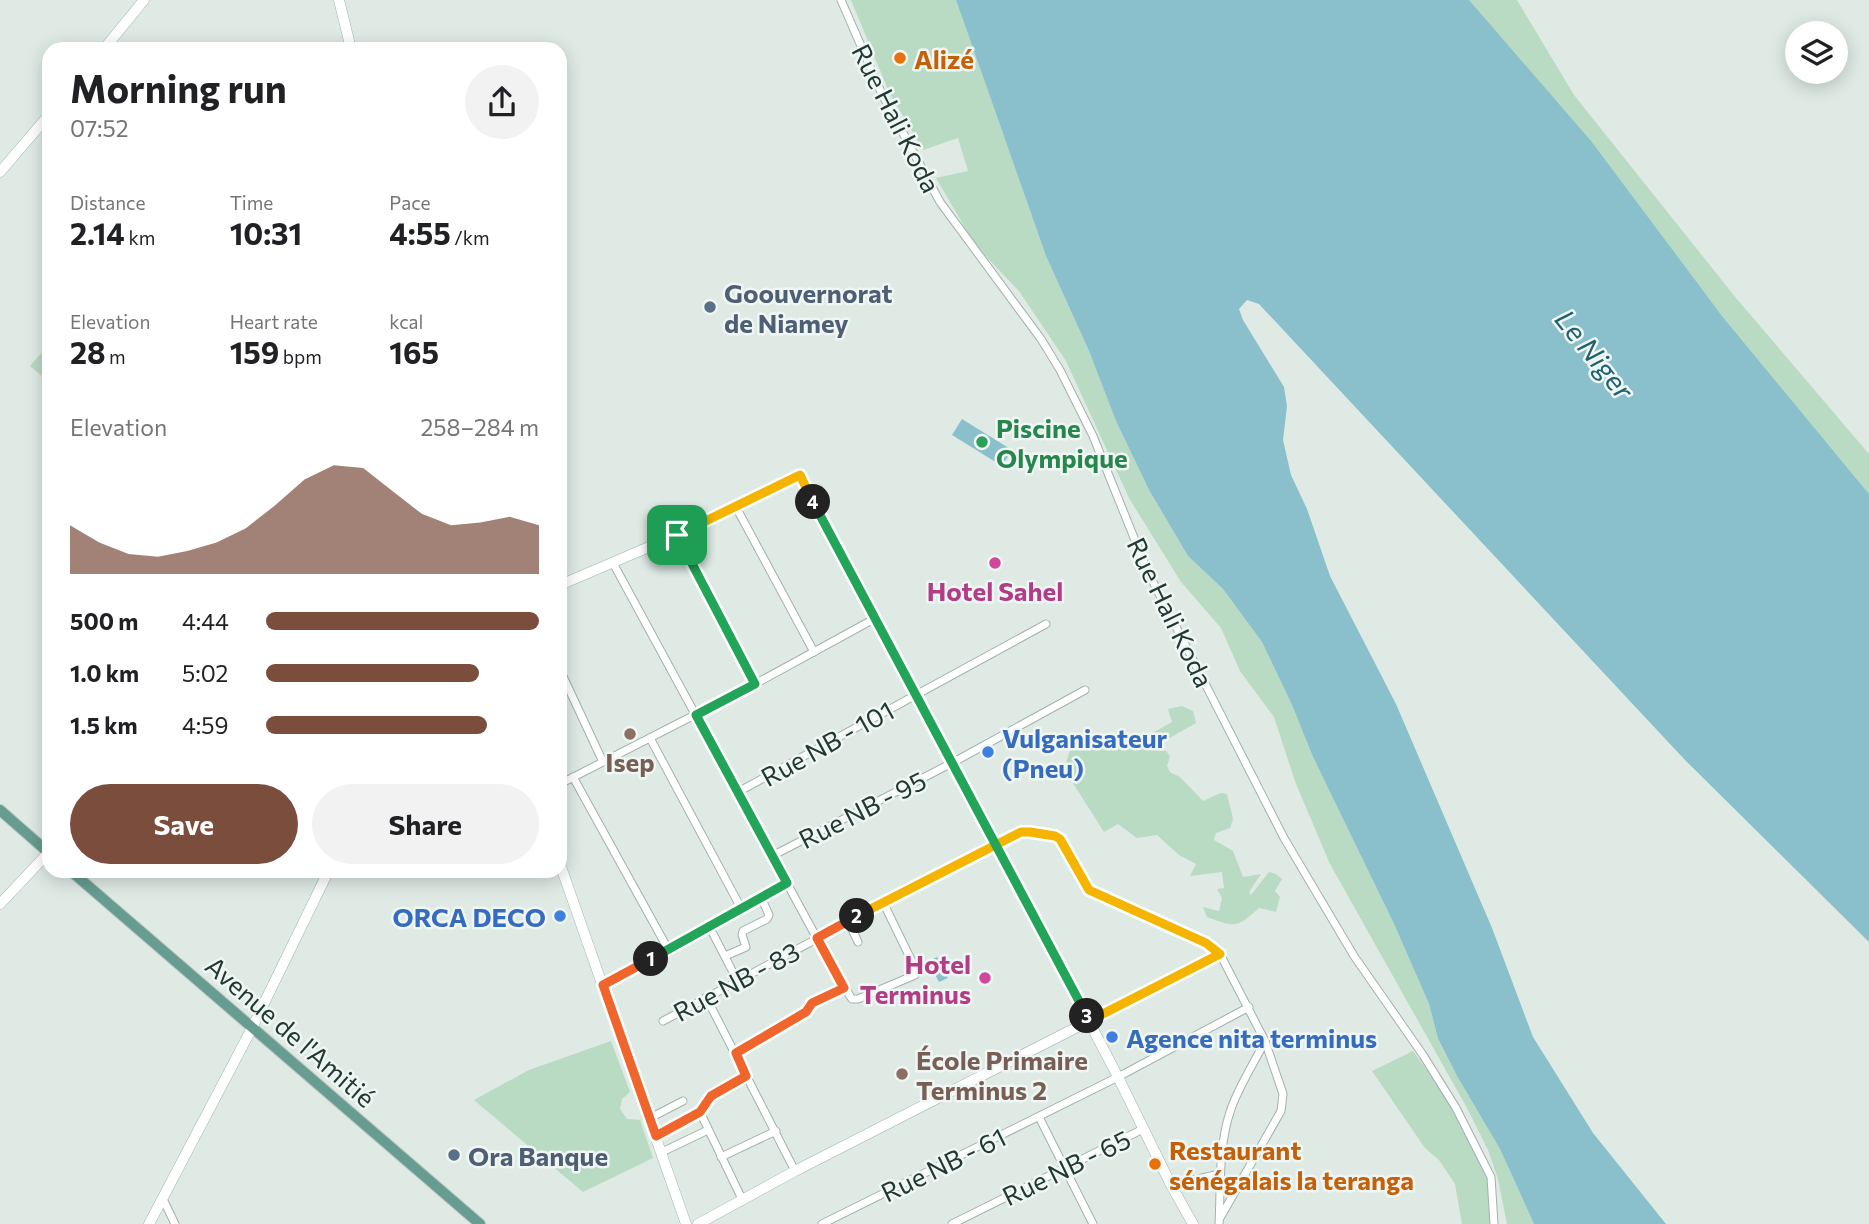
<!DOCTYPE html>
<meta charset="utf-8">
<style>
:root{--surface:#fff;--page:#f2f2f2;--text:#202124;--muted:#757577;--accent:#7b4d3d}
body{margin:0;font-family:Commissioner,sans-serif;background:var(--page);color:var(--text);height:100vh;display:flex;flex-direction:column;font-size:26px;white-space:nowrap}
*{box-sizing:border-box;margin:0}
p{font-size:23px;color:var(--muted)}
.icon{flex:none;width:38px;height:38px;fill:none;stroke:currentColor;stroke-width:2;stroke-linecap:round;stroke-linejoin:round}
.map{position:relative;flex:1;overflow:hidden}
.side{position:absolute;left:42px;top:42px;width:525px;height:836px;display:flex;flex-direction:column;background:var(--surface);border-radius:21px;box-shadow:0 4px 18px #0003}
.side>*{flex:none}
.fabs{position:absolute;left:1785px;top:21px;display:grid;gap:14px}
.fabs a{display:grid;place-items:center;width:63px;height:63px;border-radius:50%;background:var(--surface);box-shadow:0 4px 18px #0003;font-size:35px}
.pin{position:absolute;display:grid;place-items:center;width:60px;height:60px;color:#fff;margin:-30px;border-radius:14px;box-shadow:0 4px 10px #0006}
.km{position:absolute;width:35px;height:35px;margin:-18px;border-radius:50%;background:#222;color:#fff;font-size:19px;line-height:35px;text-align:center}
.round{display:grid;place-items:center;flex:none;width:74px;height:74px;border-radius:37px;background:var(--page)}
.head{display:flex;align-items:center;justify-content:space-between;height:119px;padding:0 28px}
h1{font-size:38px;font-weight:700;line-height:52px}
.metrics{display:grid;grid-template-columns:repeat(3,1fr);gap:10px;height:119px;padding:7px 28px}
.metrics div{display:grid;align-content:center}
.metrics b{font-size:30px;font-weight:700}
.metrics small{font-size:19px;font-weight:400}
.metrics p{font-size:19px}
.chart{height:196px;padding:14px 28px}
.chart p{display:flex;justify-content:space-between}
.chart svg{width:100%;height:126px;margin-top:7px;fill:var(--accent);opacity:.7}
.action{display:flex;gap:14px;margin-top:auto;padding:14px 28px}
.action a{flex:1;height:80px;border-radius:42px;background:var(--accent);color:#fff;font-size:28px;font-weight:700;line-height:80px;text-align:center}
.action a+a{background:var(--page);color:var(--text)}
ul{padding:0 28px;list-style:none;font-size:23px}
li{display:grid;grid-template-columns:112px 84px 1fr;align-items:center;height:52px}
li i{height:18px;border-radius:9px;background:var(--accent)}
.map>svg:first-child{display:block}
.green{fill:#b9dac3}
.water{fill:#89c0cc}
.lines{fill:none;stroke-linecap:round;stroke-linejoin:round}
.street-casing{stroke:#a2b1ac;stroke-width:9}
.secondary-casing{stroke:#9fb5ad;stroke-width:11}
.primary-casing{stroke:#bcc4c2;stroke-width:12}
.street{stroke:#fff;stroke-width:7}
.secondary{stroke:#fff;stroke-width:10}
.primary{stroke:#669d90;stroke-width:10}
.split-1-casing{stroke:#fff;stroke-width:14}
.split-2-casing{stroke:#fff;stroke-width:14}
.split-3-casing{stroke:#fff;stroke-width:14}
.split-4-casing{stroke:#fff;stroke-width:14}
.split-5-casing{stroke:#fff;stroke-width:14}
.split-1{stroke:#22a559;stroke-width:9}
.split-2{stroke:#f0652b;stroke-width:9}
.split-3{stroke:#f5b400;stroke-width:9}
.split-4{stroke:#22a559;stroke-width:9}
.split-5{stroke:#f5b400;stroke-width:9}
.food-dot{fill:#e8710a;stroke:#eff6f3;stroke-width:2.5}
.service-dot{fill:#5c6f8a;stroke:#eff6f3;stroke-width:2.5}
.leisure-dot{fill:#2e9e5b;stroke:#eff6f3;stroke-width:2.5}
.hotel-dot{fill:#d1479c;stroke:#eff6f3;stroke-width:2.5}
.education-dot{fill:#8d6e63;stroke:#eff6f3;stroke-width:2.5}
.shop-dot{fill:#3f7fe0;stroke:#eff6f3;stroke-width:2.5}
.labels{text-anchor:middle;dominant-baseline:central;stroke-width:5;stroke-linejoin:round;paint-order:stroke}
.food-label{font-size:26px;font-weight:bold;fill:#c56008;stroke:#eff6f3;text-anchor:start}
.street-label{font-size:26px;fill:#213933;stroke:#eff6f3}
.service-label{font-size:26px;font-weight:bold;fill:#4e5e75;stroke:#eff6f3;text-anchor:start}
.leisure-label{font-size:26px;font-weight:bold;fill:#27864d;stroke:#eff6f3;text-anchor:start}
.hotel-label{font-size:26px;font-weight:bold;fill:#b23c85;stroke:#eff6f3}
.shop-label{font-size:26px;font-weight:bold;fill:#366cbe;stroke:#eff6f3;text-anchor:start}
.education-label{font-size:26px;font-weight:bold;fill:#785e54;stroke:#eff6f3}
.water-label{font-size:28px;font-style:italic;fill:#1f6171;stroke:#eff6f3}
</style>
<div class="map">
<svg width="1869" height="1224" viewBox="0 0 1869 1224">
<rect width="100%" height="100%" fill="#dfeae5"/>
<g class="green">
<polygon points="851,0 956,0 1046,256 1089,351 1116,421 1149,490 1188,556 1223,589 1262,642 1292,705 1313,757 1395,926 1429,1004 1438,1040 1457,1076 1500,1149 1534,1224 1507,1224 1498,1179 1488,1150 1467,1108 1330,864 1296,784 1274,717 1240,671 1221,628 1181,582 1129,498 1066,361 1019,291 975,245 936,178 968,171 958,138 923,150 889,92"/>
<polygon points="1469,0 1517,0 1574,95 1736,298 1869,454 1869,494 1722,316"/>
<polygon points="49,344 49,380 48,381 30,366"/>
<path d="M 1182,706 L 1193,711 L 1196,723 L 1150,749 L 1166,751 L 1170,756 L 1167,766 L 1170,772 L 1180,777 L 1203,801 L 1221,793 L 1227,794 L 1233,819 L 1230,828 L 1216,833 L 1214,840 L 1233,851 L 1243,877 L 1261,874 L 1249,892 L 1251,895 L 1269,872 L 1276,874 L 1282,879 L 1275,891 L 1280,897 L 1276,912 L 1259,908 C 1236,929 1235,927 1207,917 L 1203,907 L 1219,911 L 1222,898 L 1217,889 L 1224,888 L 1222,872 L 1190,876 L 1196,864 L 1179,855 L 1157,835 L 1137,838 L 1118,824 L 1104,832 L 1064,769 L 1071,747 L 1101,735 L 1118,741 L 1149,735 L 1172,722 L 1168,709 Z"/>
<polygon points="611,1041 630,1092 622,1099 620,1109 627,1119 640,1120 653,1158 583,1192 474,1100 529,1070"/>
<polygon points="1413,1051 1457,1112 1488,1177 1490,1224 1462,1224 1455,1184 1439,1160 1425,1148 1372,1071"/>
</g>
<g class="water">
<polygon points="956,0 1469,0 1591,141 1722,316 1869,494 1869,942 1685,760 1259,304 1247,300 1239,309 1243,320 1284,387 1287,406 1283,440 1291,475 1307,509 1330,576 1396,704 1492,928 1533,1037 1593,1133 1666,1224 1534,1224 1500,1149 1457,1076 1438,1039 1429,1004 1395,926 1313,757 1292,705 1262,642 1223,589 1188,556 1149,490 1116,421 1089,351 1046,256"/>
<polygon points="962,419 1012,450 1002,466 952,435"/>
<polygon points="937,957 948,978 939,982 928,961"/>
</g>
<g class="lines">
<defs>
<g id="street">
<polyline points="841,0 881,92 940,202 1041,339 1060,370 1093,436 1147,570 1284,838 1354,956 1423,1055 1456,1108 1491,1177 1494,1224"/>
<polyline points="736,507 814,652"/>
<polyline points="677,535 755,684"/>
<polyline points="613,563 839,979 852,999 858,999 915,975 917,972 883,902"/>
<polyline points="560,670 603,762"/>
<polyline points="650,738 741,908"/>
<polyline points="573,777 668,949"/>
<polyline points="560,784 755,684 874,619"/>
<polyline points="738,792 1046,624"/>
<polyline points="772,856 952,763 1085,690"/>
<polyline points="848,921 858,942"/>
<polyline points="709,926 737,980"/>
<polyline points="725,956 746,947 742,935 743,931 767,919 769,915 761,897"/>
<polyline points="603,985 787,883"/>
<polyline points="706,997 795,1171"/>
<polyline points="663,1021 996,843 1025,831 1055,836 1064,844 1089,890 1206,943 1220,954 1265,1041 1283,1094 1281,1111 1220,1218"/>
<polyline points="1089,1021 1220,954"/>
<polyline points="736,1053 806,1012 812,1003 844,988"/>
<polyline points="700,1112 742,1199"/>
<polyline points="700,1112 711,1096 746,1076"/>
<polyline points="1039,1117 1093,1224"/>
<polyline points="650,1118 683,1101"/>
<polyline points="656,1136 700,1112"/>
<polyline points="662,1152 708,1130"/>
<polyline points="721,1157 776,1131"/>
<polyline points="1171,1185 1220,1174"/>
<polyline points="163,1199 175,1224"/>
<polyline points="822,1224 1118,1077 1249,1007"/>
<polyline points="952,1224 1143,1129"/>
<path d="M 1219,1224 C 1221,1186 1218,1146 1231,1109 C 1239,1086 1254,1063 1265,1041"/>
</g>
<g id="secondary">
<polyline points="339,0 351,49"/>
<polyline points="104,49 144,0"/>
<polyline points="0,172 49,115"/>
<polyline points="560,585 677,535 800,476 996,843 1118,1077 1171,1185 1193,1224"/>
<polyline points="560,864 686,1224"/>
<polyline points="0,904 49,852"/>
<polyline points="149,1224 252,1028 328,872"/>
<polyline points="698,1224 795,1171 1089,1021"/>
</g>
<g id="primary">
<polyline points="0,810 49,853"/>
<polyline points="72,872 480,1224"/>
</g>
</defs>
<use href="#street" class="street-casing"/>
<use href="#secondary" class="secondary-casing"/>
<use href="#primary" class="primary-casing"/>
<use href="#street" class="street"/>
<use href="#secondary" class="secondary"/>
<use href="#primary" class="primary"/>
</g>
<g class="lines">
<defs>
<polyline id="split-1" points="651,959 787,883 696,715 755,684 677,535"/>
<polyline id="split-2" points="651,959 603,985 656,1136 700,1112 711,1096 746,1076 736,1053 806,1012 812,1003 844,988 817,938 857,916"/>
<polyline id="split-3" points="857,916 1021,832 1030,832 1055,836 1060,839 1089,890 1206,943 1220,954 1089,1021 1087,1016"/>
<polyline id="split-4" points="813,502 1087,1016"/>
<polyline id="split-5" points="677,535 800,475 813,502"/>
</defs>
<use href="#split-1" class="split-1-casing"/>
<use href="#split-2" class="split-2-casing"/>
<use href="#split-3" class="split-3-casing"/>
<use href="#split-4" class="split-4-casing"/>
<use href="#split-5" class="split-5-casing"/>
<use href="#split-1" class="split-1"/>
<use href="#split-2" class="split-2"/>
<use href="#split-3" class="split-3"/>
<use href="#split-4" class="split-4"/>
<use href="#split-5" class="split-5"/>
</g>
<g class="food-dot">
<circle cx="900" cy="58" r="7"/>
<circle cx="1155" cy="1164" r="7"/>
</g>
<g class="service-dot">
<circle cx="710" cy="307" r="7"/>
<circle cx="454" cy="1155" r="7"/>
</g>
<circle class="leisure-dot" cx="982" cy="442" r="7"/>
<g class="hotel-dot">
<circle cx="995" cy="563" r="7"/>
<circle cx="985" cy="978" r="7"/>
</g>
<g class="education-dot">
<circle cx="630" cy="734" r="7"/>
<circle cx="902" cy="1074" r="7"/>
</g>
<g class="shop-dot">
<circle cx="988" cy="752" r="7"/>
<circle cx="560" cy="916" r="7"/>
<circle cx="1112" cy="1037" r="7"/>
</g>
<g class="labels">
<g class="food-label">
<text x="914" y="58">Alizé</text>
<text x="1169" y="1149">Restaurant<tspan x="1169" dy="30">sénégalais la teranga</tspan></text>
</g>
<g class="street-label">
<text transform="translate(897 118) rotate(63)">Rue Hali Koda</text>
<text transform="translate(1171 612) rotate(64)">Rue Hali Koda</text>
<text transform="translate(827 743) rotate(-29)">Rue NB - 101</text>
<text transform="translate(862 809) rotate(-27)">Rue NB - 95</text>
<text transform="translate(736 981) rotate(-28)">Rue NB - 83</text>
<text transform="translate(291 1031) rotate(41)">Avenue de l'Amitié</text>
<text transform="translate(943 1164) rotate(-26)">Rue NB - 61</text>
<text transform="translate(1066 1167) rotate(-26)">Rue NB - 65</text>
</g>
<g class="service-label">
<text x="724" y="292">Goouvernorat<tspan x="724" dy="30">de Niamey</tspan></text>
<text x="468" y="1155">Ora Banque</text>
</g>
<g class="leisure-label">
<text x="996" y="427">Piscine<tspan x="996" dy="30">Olympique</tspan></text>
</g>
<g class="hotel-label">
<text x="995" y="590">Hotel Sahel</text>
<text x="971" y="963" text-anchor="end">Hotel<tspan x="971" dy="30">Terminus</tspan></text>
</g>
<g class="shop-label">
<text x="1002" y="737">Vulganisateur<tspan x="1002" dy="30">(Pneu)</tspan></text>
<text x="546" y="916" text-anchor="end">ORCA DECO</text>
<text x="1126" y="1037">Agence nita terminus</text>
</g>
<g class="education-label">
<text x="630" y="761">Isep</text>
<text x="916" y="1059" text-anchor="start">École Primaire<tspan x="916" dy="30">Terminus 2</tspan></text>
</g>
<g class="water-label">
<text transform="translate(1595 354) rotate(51)">Le Niger</text>
</g>
</g>
</svg>
<div class="fabs">
<a><svg class="icon" aria-label="layers" viewBox="0 0 24 24"><path d="M12 4l9 5-9 5-9-5zM3 14l9 5 9-5"/></svg></a>
</div>
<div class="pin" style="left:677px;top:535px;background:#1e9e55"><svg class="icon" aria-label="arrive" viewBox="0 0 24 24"><path d="M6 21V4h12l-3 4 3 4H6"/></svg></div>
<b class="km" style="left:651px;top:959px">1</b>
<b class="km" style="left:857px;top:916px">2</b>
<b class="km" style="left:1087px;top:1016px">3</b>
<b class="km" style="left:813px;top:502px">4</b>
<section class="side">
<div class="head"><div><h1>Morning run</h1><p>07:52</p></div><a class="round"><svg class="icon" aria-label="share" viewBox="0 0 24 24"><path d="M12 15V3M7 8l5-5 5 5M5 13v7h14v-7"/></svg></a></div>
<div class="metrics">
<div><p>Distance</p><b>2.14<small> km</small></b></div>
<div><p>Time</p><b>10:31</b></div>
<div><p>Pace</p><b>4:55<small> /km</small></b></div>
</div>
<div class="metrics">
<div><p>Elevation</p><b>28<small> m</small></b></div>
<div><p>Heart rate</p><b>159<small> bpm</small></b></div>
<div><p>kcal</p><b>165</b></div>
</div>
<div class="chart"><p><span>Elevation</span>258–284 m</p>
<svg viewBox="0 0 160 44" preserveAspectRatio="none"><path d="M0 44V27L10 33L20 37L30 38L40 36L50 33L60 28L70 20L80 11L90 6L100 7L110 15L120 23L130 27L140 26L150 24L160 27V44z"/></svg>
</div>
<ul>
<li><b>500 m</b>4:44<i style="width:100%"></i></li>
<li><b>1.0 km</b>5:02<i style="width:78%"></i></li>
<li><b>1.5 km</b>4:59<i style="width:81%"></i></li>
</ul>
<div class="action"><a>Save</a><a>Share</a></div>
</section>
</div>
